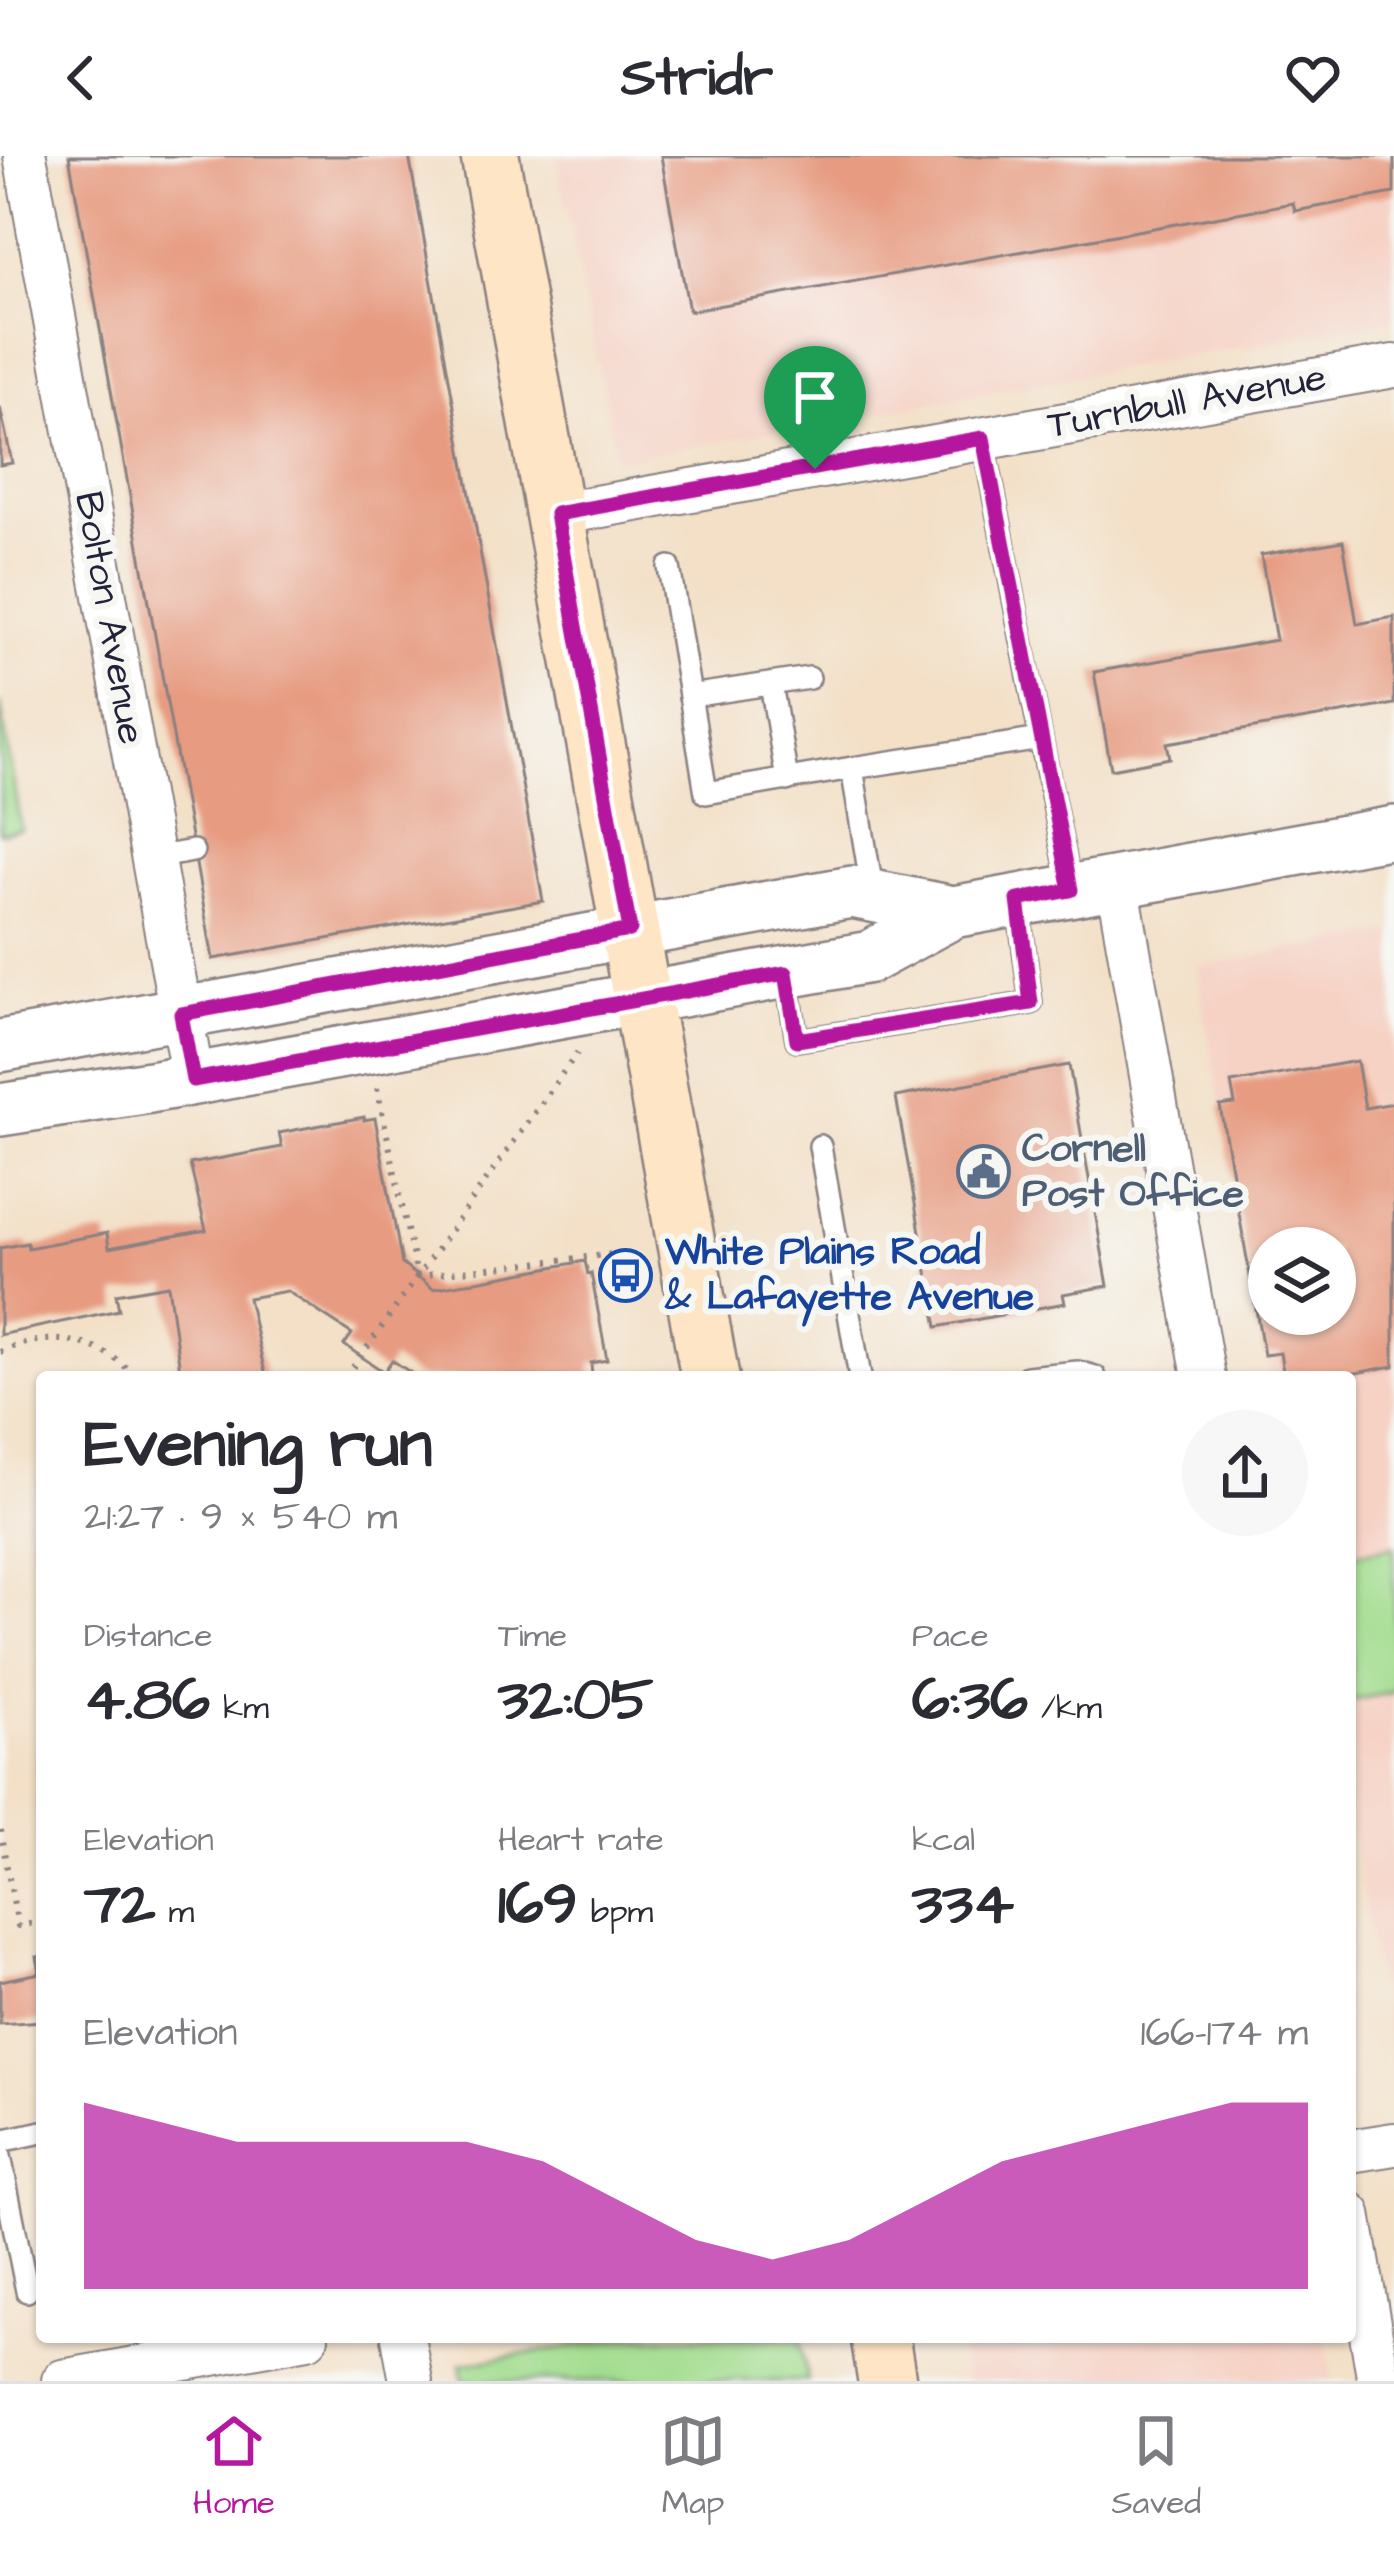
<!DOCTYPE html>
<meta charset="utf-8">
<style>
:root{--surface:#fff;--page:#f7f7f7;--text:#2b2b33;--muted:#7c7c81;--line:#e1e1e2;--accent:#b5179e}
body{margin:0;font-family:"Architects Daughter",sans-serif;background:var(--page);color:var(--text);height:100vh;display:flex;flex-direction:column;font-size:45px;white-space:nowrap}
*{box-sizing:border-box;margin:0}
p{font-size:39px;color:var(--muted)}
.icon{flex:none;width:66px;height:66px;fill:none;stroke:currentColor;stroke-width:2;stroke-linecap:round;stroke-linejoin:round}
.map{position:relative;flex:1;overflow:hidden}
.details{position:absolute;left:36px;top:1215px;width:1320px;height:972px;display:flex;flex-direction:column;background:var(--surface);border-radius:12px;box-shadow:0 3px 9px #0004}
.details>*{flex:none}
.buttons{position:absolute;left:1248px;top:1071px;display:grid;gap:24px}
.buttons a{display:grid;place-items:center;width:108px;height:108px;border-radius:50%;background:var(--surface);box-shadow:0 3px 9px #0004;font-size:60px}
.pin{position:absolute;display:grid;place-items:center;width:102px;height:102px;color:#fff;margin:-123px -51px;border-radius:50% 50% 50% 0;rotate:-45deg;box-shadow:0 0 12px #0007}
.pin .icon{rotate:45deg}
.round{display:grid;place-items:center;flex:none;width:126px;height:126px;border-radius:63px;background:var(--page)}
.overview{display:flex;align-items:center;justify-content:space-between;height:204px;padding:0 48px}
h1{font-size:66px;font-weight:700;line-height:90px}
.figures{display:grid;grid-template-columns:repeat(3,1fr);gap:18px;height:204px;padding:12px 48px}
.figures div{display:grid;align-content:center}
.figures b{font-size:60px;font-weight:700}
.figures small{font-size:33px;font-weight:400}
.figures p{font-size:33px}
.chart{height:336px;padding:24px 48px}
.chart p{display:flex;justify-content:space-between}
.chart svg{width:100%;height:216px;margin-top:12px;fill:var(--accent);opacity:.7}
header{display:flex;justify-content:space-between;align-items:center;height:156px;padding:0 48px;background:var(--surface);font-size:54px;font-weight:700}
.menu{display:flex;justify-content:space-around;align-items:center;height:168px;border-top:3px solid var(--line);background:var(--surface);font-size:33px;color:var(--muted)}
.menu a{display:grid;justify-items:center;gap:6px}
.menu .active{color:var(--accent)}
.map>svg:first-child{display:block}
.built{fill:#f6d2c5;fill-rule:evenodd}
.green{fill:#a3dd8f;stroke:#628065;stroke-width:3}
.building{fill:#e79c82;fill-rule:evenodd}
.lines{fill:none;stroke-linecap:round;stroke-linejoin:round}
.service-casing{stroke:#8a8181;stroke-width:26}
.minor-casing{stroke:#8a8181;stroke-width:46}
.tertiary-casing{stroke:#8a8181;stroke-width:56}
.secondary-casing{stroke:#8a8181;stroke-width:62}
.path{stroke:#8a8181;stroke-width:6;stroke-dasharray:3 9;stroke-linecap:butt}
.service{stroke:#fff;stroke-width:21}
.minor{stroke:#fff;stroke-width:42}
.tertiary{stroke:#fff;stroke-width:51}
.secondary{stroke:#fee5c5;stroke-width:57}
.route-casing{stroke:#fff;stroke-width:24}
.route{stroke:#b5179e;stroke-width:15}
.labels{text-anchor:middle;dominant-baseline:central;stroke-width:12;stroke-linejoin:round;paint-order:stroke}
.street-label{font-size:39px;fill:#22223b;stroke:#f6f6f2}
.service-label{font-size:39px;font-weight:bold;fill:#4e5e75;stroke:#f6f6f2;text-anchor:start}
.transit-label{font-size:39px;font-weight:bold;fill:#164399;stroke:#f6f6f2;text-anchor:start}
</style>
<header><svg class="icon" aria-label="back" viewBox="0 0 24 24"><path d="M15 5l-7 7 7 7"/></svg>Stridr<svg class="icon" aria-label="heart" viewBox="0 0 24 24"><path d="M12 20l-8-8c-3-5 5-10 8-4 3-6 11-1 8 4z"/></svg></header>
<div class="map">
<svg width="1394" height="2225" viewBox="0 0 1394 2225">
<rect width="100%" height="100%" fill="#f6f6f2"/>
<filter id="ink" filterUnits="userSpaceOnUse"><feTurbulence type="fractalNoise" baseFrequency=".00833" numOctaves="2"/><feDisplacementMap in="SourceGraphic" scale="24" xChannelSelector="R" yChannelSelector="G"/><feConvolveMatrix kernelMatrix="1 2 1 2 8 2 1 2 1" color-interpolation-filters="sRGB"/></filter>
<filter id="wash" filterUnits="userSpaceOnUse"><feTurbulence type="fractalNoise" baseFrequency=".004" numOctaves="4" result="noise"/><feDisplacementMap in="SourceGraphic" scale="48" xChannelSelector="R" yChannelSelector="G"/><feGaussianBlur stdDeviation="2.7" result="paint"/><feColorMatrix in="noise" values="0 0 0 0 0 0 0 0 0 0 0 0 0 0 0 0 0 1.4 0 .05"/><feComposite in="paint" operator="in"/></filter>
<g filter="url(#wash)">
<rect width="100%" height="100%" fill="#f3e0c7"/>
<g class="built">
<polygon points="556,0 1394,0 1394,163 617,304"/>
<path d="M 1394,775 L 1394,1912 L 1350,1668 L 1350,1221 L 1270,1221 L 1196,811 ZM 1269,1092 L 1335,1092 L 1335,1158 L 1269,1158 Z"/>
<polygon points="957,2181 1325,2181 1333,2225 965,2225"/>
</g>
<g class="green">
<polygon points="0,546 21,673 0,677"/>
<polygon points="1394,1390 1394,1536 1350,1545 1350,1399"/>
<polygon points="635,2181 800,2181 808,2225 464,2225 461,2208"/>
</g>
<g id="blocks">
<g class="building">
<polygon points="69,0 409,0 543,745 213,803"/>
<polygon points="661,0 1394,0 1394,37 1295,55 1293,47 689,155"/>
<polygon points="0,251 12,307 0,309"/>
<polygon points="1343,385 1357,468 1394,461 1394,548 1167,587 1170,602 1111,613 1094,516 1276,484 1261,399"/>
<path d="M 1357,905 L 1365,952 L 1394,947 L 1394,1210 L 1334,1221 L 1284,1221 L 1280,1197 L 1264,1199 L 1220,950 L 1235,948 L 1231,927 ZM 1269,1092 L 1335,1092 L 1335,1158 L 1269,1158 Z"/>
<polygon points="1069,909 1108,1130 1063,1138 1065,1147 937,1171 896,941"/>
<polygon points="364,961 364,964 375,962 402,1108 433,1133 585,1105 588,1118 591,1117 607,1204 591,1207 592,1221 417,1221 392,1204 384,1216 344,1189 352,1178 287,1135 248,1142 266,1221 181,1221 168,1129 116,1138 119,1154 0,1179 0,1092 27,1087 28,1092 107,1077 109,1092 206,1074 190,1008 282,991 279,977"/>
<polygon points="42,1800 42,1865 0,1868 0,1825 40,1817 37,1801"/>
</g>
</g>
</g>
<g filter="url(#ink)">
<use href="#blocks" fill-opacity="0" stroke="#8a8181" stroke-width="3"/>
<g class="lines">
<defs>
<g id="service">
<polyline points="796,219 815,312"/>
<polyline points="669,411 706,637 852,612"/>
<polyline points="771,528 787,624"/>
<polyline points="690,540 809,522"/>
<polyline points="1041,583 1071,734"/>
<polyline points="153,702 193,695"/>
<polyline points="873,739 852,612 1041,583 983,282"/>
<polyline points="786,817 797,884 1031,847 1018,746"/>
<polyline points="820,990 860,1221"/>
<polyline points="1027,1221 1078,1216 1095,1221"/>
<polyline points="0,1985 42,1976"/>
<polyline points="0,2000 27,2135"/>
</g>
<g id="minor">
<polyline points="25,0 193,924"/>
<polyline points="556,358 1394,210"/>
<polyline points="1117,726 1204,1221"/>
<polyline points="1350,1995 1394,1988"/>
<polyline points="1350,2058 1379,2225"/>
<polyline points="403,2181 411,2225"/>
<polyline points="63,2225 307,2181"/>
</g>
<g id="tertiary">
<polyline points="0,890 852,736 953,756"/>
<polyline points="0,954 150,931 870,801 953,756 1394,676"/>
</g>
<g id="secondary">
<polyline points="490,0 710,1221"/>
<polyline points="880,2181 887,2225"/>
</g>
</defs>
<use href="#service" class="service-casing"/>
<use href="#minor" class="minor-casing"/>
<use href="#tertiary" class="tertiary-casing"/>
<use href="#secondary" class="secondary-casing"/>
<g class="path">
<polyline points="377,932 417,1120 622,1097"/>
<path d="M 0,1196 C 48,1174 99,1181 136,1221"/>
<polyline points="346,1221 577,897"/>
<polyline points="0,1674 18,1770 42,1766"/>
</g>
<use href="#service" class="service"/>
<use href="#minor" class="minor"/>
<use href="#tertiary" class="tertiary"/>
<use href="#secondary" class="secondary"/>
</g>
</g>
<g class="lines" filter="url(#ink)">
<defs>
<polygon id="route" points="983,282 1071,734 1018,744 1031,847 797,884 786,817 193,924 181,858 630,774 556,358"/>
</defs>
<use href="#route" class="route-casing"/>
<use href="#route" class="route"/>
</g>
<defs>
<symbol id="civic-ring" viewBox="-11 -11 22 22"><circle r="9.5" fill="#f6f6f2" stroke="#5c6f8a" stroke-width="1.5"/><path d="M-.6-6.5H3V-4.5H.6V-3L4-1V1h2V6H-6V1h2V-1L-.6-3ZM-1.2 2.5V6h2.4V2.5Z" fill="#5c6f8a"/></symbol>
<symbol id="bus-ring" viewBox="-11 -11 22 22"><circle r="9.5" fill="#f6f6f2" stroke="#1a4fb4" stroke-width="1.5"/><path d="M-5-6H5V4H4V6H2V4H-2V6H-4V4H-5ZM-3.5-4V0h7V-4ZM-3.5 1.2v1.5H-2V1.2ZM2 1.2v1.5H3.5V1.2Z" fill="#1a4fb4"/></symbol>
</defs>
<g fill-rule="evenodd">
<use href="#civic-ring" x="954" y="986" width="59" height="59"/>
<use href="#bus-ring" x="596" y="1090" width="59" height="59"/>
</g>
<g class="labels">
<g class="street-label">
<text transform="translate(1187 246) rotate(-10)">Turnbull Avenue</text>
<text transform="translate(109 462) rotate(80)">Bolton Avenue</text>
</g>
<g class="service-label">
<text x="1022" y="994">Cornell<tspan x="1022" dy="45">Post Office</tspan></text>
</g>
<g class="transit-label">
<text x="665" y="1097">White Plains Road<tspan x="665" dy="45">&amp; Lafayette Avenue</tspan></text>
</g>
</g>
</svg>
<div class="buttons">
<a><svg class="icon" aria-label="layers" viewBox="0 0 24 24"><path d="M12 4l9 5-9 5-9-5zM3 14l9 5 9-5"/></svg></a>
</div>
<div class="pin" style="left:815px;top:313px;background:#1e9e55"><svg class="icon" aria-label="arrive" viewBox="0 0 24 24"><path d="M6 21V4h12l-3 4 3 4H6"/></svg></div>
<section class="details">
<div class="overview"><div><h1>Evening run</h1><p>21:27 · 9 × 540 m</p></div><a class="round"><svg class="icon" aria-label="share" viewBox="0 0 24 24"><path d="M12 15V3M7 8l5-5 5 5M5 13v7h14v-7"/></svg></a></div>
<div class="figures">
<div><p>Distance</p><b>4.86<small> km</small></b></div>
<div><p>Time</p><b>32:05</b></div>
<div><p>Pace</p><b>6:36<small> /km</small></b></div>
</div>
<div class="figures">
<div><p>Elevation</p><b>72<small> m</small></b></div>
<div><p>Heart rate</p><b>169<small> bpm</small></b></div>
<div><p>kcal</p><b>334</b></div>
</div>
<div class="chart"><p><span>Elevation</span>166–174 m</p>
<svg viewBox="0 0 160 44" preserveAspectRatio="none"><path d="M0 44V6L10 10L20 14L30 14L40 14L50 14L60 18L70 26L80 34L90 38L100 34L110 26L120 18L130 14L140 10L150 6L160 6V44z"/></svg>
</div>
</section>
</div>
<nav class="menu">
<a class="active"><svg class="icon" aria-label="home" viewBox="0 0 24 24"><path d="M3 11l9-7 9 7M6 9v11h12V9"/></svg>Home</a>
<a><svg class="icon" aria-label="map" viewBox="0 0 24 24"><path d="M3 6l6-2 6 2 6-2v14l-6 2-6-2-6 2zM9 4v14M15 6v14"/></svg>Map</a>
<a><svg class="icon" aria-label="saved" viewBox="0 0 24 24"><path d="M7 4h10v16l-5-4-5 4z"/></svg>Saved</a>
</nav>
